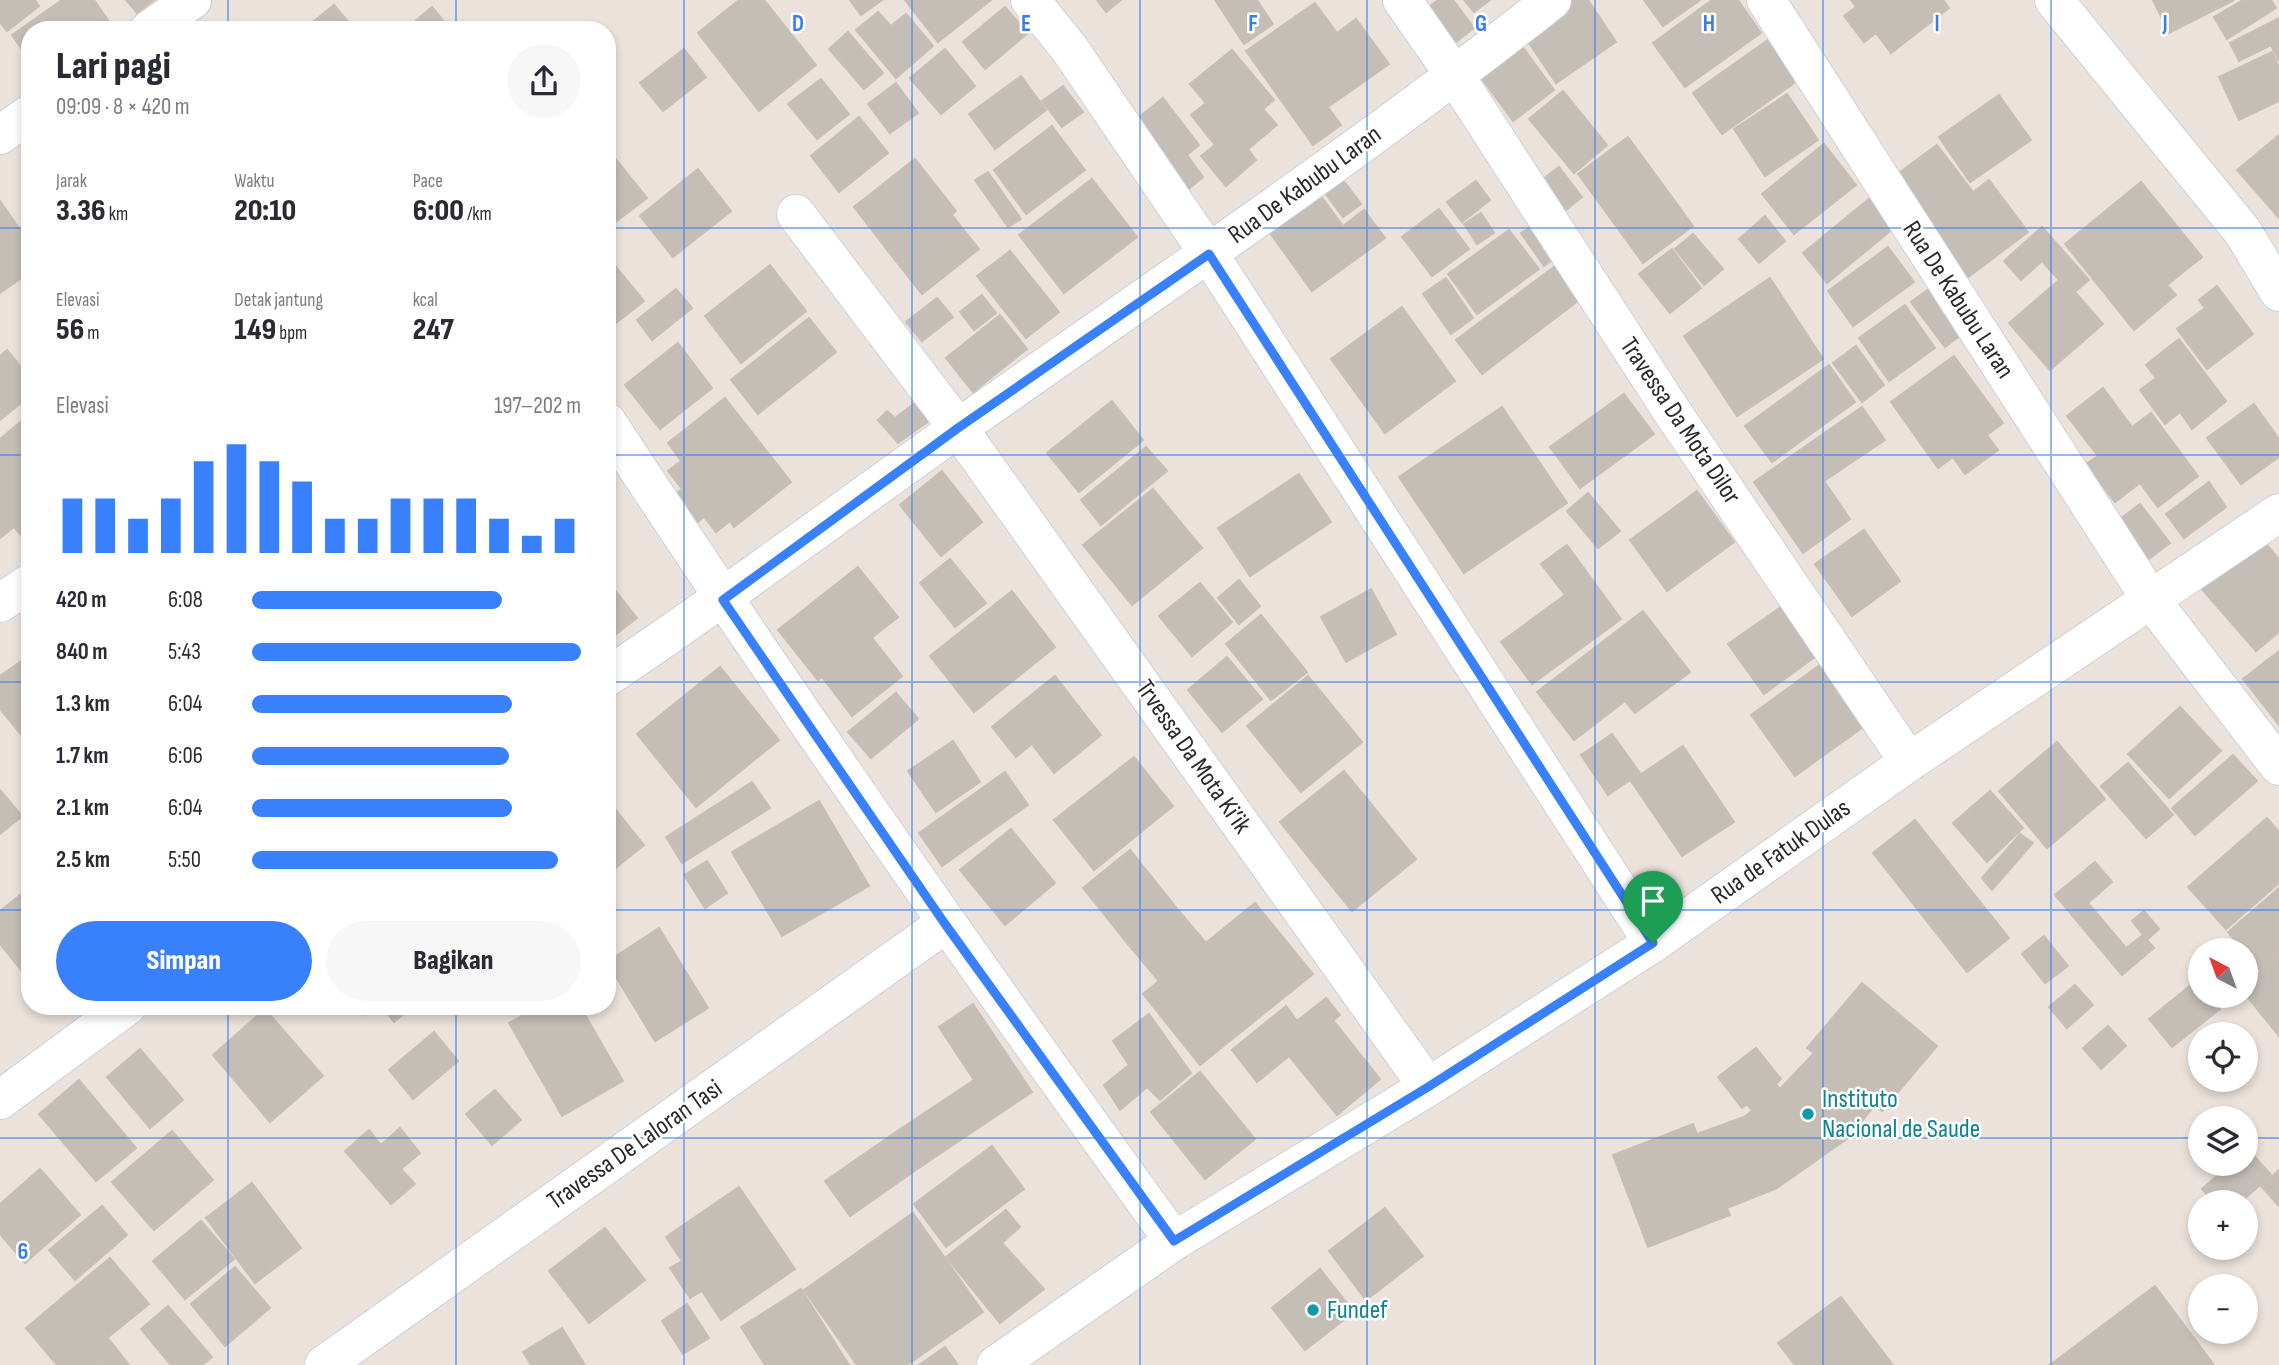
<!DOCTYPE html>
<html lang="id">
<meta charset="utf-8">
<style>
:root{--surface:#fff;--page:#f7f7f7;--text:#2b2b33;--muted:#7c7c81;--accent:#3980fc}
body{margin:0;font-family:"Sofia Sans Condensed",sans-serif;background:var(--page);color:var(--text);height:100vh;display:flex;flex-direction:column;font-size:26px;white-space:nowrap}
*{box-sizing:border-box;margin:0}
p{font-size:23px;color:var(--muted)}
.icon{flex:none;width:38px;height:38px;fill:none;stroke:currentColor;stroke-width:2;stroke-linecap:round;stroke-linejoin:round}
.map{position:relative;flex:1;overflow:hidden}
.panel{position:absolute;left:21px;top:21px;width:595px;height:994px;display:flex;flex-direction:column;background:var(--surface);border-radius:28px;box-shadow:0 4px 10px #0003}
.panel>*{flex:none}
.needle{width:46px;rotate:319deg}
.tools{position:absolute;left:2188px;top:938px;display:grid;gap:14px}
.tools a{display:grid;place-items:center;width:70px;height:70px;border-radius:50%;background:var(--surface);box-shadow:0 4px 10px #0003;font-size:35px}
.pin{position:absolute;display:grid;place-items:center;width:60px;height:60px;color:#fff;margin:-72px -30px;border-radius:50% 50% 50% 0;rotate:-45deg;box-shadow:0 0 7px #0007}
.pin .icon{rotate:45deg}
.round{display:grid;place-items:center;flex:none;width:74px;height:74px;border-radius:37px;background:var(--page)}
.summary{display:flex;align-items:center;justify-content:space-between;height:119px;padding:0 35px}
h1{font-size:38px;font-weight:800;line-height:52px}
.figures{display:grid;grid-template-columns:repeat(3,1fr);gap:10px;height:119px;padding:7px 35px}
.figures div{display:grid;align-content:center}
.figures b{font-size:30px;font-weight:800}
.figures small{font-size:19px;font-weight:400}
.figures p{font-size:19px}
.chart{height:196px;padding:14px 35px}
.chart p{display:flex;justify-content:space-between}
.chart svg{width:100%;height:126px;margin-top:7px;stroke:var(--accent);stroke-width:6}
.action{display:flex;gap:14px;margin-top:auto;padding:14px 35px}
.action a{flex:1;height:80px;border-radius:42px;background:var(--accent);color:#fff;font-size:28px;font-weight:800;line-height:80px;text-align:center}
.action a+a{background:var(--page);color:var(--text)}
ul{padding:0 35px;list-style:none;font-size:23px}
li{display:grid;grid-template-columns:112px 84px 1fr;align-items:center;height:52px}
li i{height:18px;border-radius:9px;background:var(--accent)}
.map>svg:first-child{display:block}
.building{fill:#c4beb7;stroke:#c8beb5;stroke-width:2}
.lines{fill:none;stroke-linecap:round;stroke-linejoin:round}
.minor-casing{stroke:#cad1dc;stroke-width:40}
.minor{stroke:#fff;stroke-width:38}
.route-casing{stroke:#fff;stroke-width:14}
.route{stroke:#3980fc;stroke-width:9}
.grid{fill:none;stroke:#387cf2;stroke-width:2;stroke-opacity:0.55}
.culture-dot{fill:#0f9aa8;stroke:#fff;stroke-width:2.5}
.labels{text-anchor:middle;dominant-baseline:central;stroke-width:5;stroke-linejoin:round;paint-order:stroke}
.street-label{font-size:26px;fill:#2a2a2a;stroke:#fff}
.culture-label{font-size:26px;fill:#0d838f;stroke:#fff;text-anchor:start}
.grid-label{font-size:23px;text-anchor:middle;font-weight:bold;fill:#387cf2;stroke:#fff;stroke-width:5;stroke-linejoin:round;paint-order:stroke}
</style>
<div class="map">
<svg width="2279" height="1365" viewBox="0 0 2279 1365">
<rect width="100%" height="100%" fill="#ece2dc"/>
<g class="building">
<polygon points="0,0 35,0 39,6 7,31 0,22"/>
<polygon points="62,0 94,0 110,23 101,30 30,30 30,61 12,35"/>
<polygon points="126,0 154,0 137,13"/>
<polygon points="739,0 764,0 816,65 759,111 698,33"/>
<polygon points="850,0 882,0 861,15"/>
<polygon points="905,0 991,0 938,42"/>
<polygon points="1097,0 1121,0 1106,12"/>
<polygon points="1215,0 1257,0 1273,24 1244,44"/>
<polygon points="1438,0 1453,0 1474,28 1449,47 1422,12"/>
<polygon points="1464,0 1490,0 1474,12"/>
<polygon points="1573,0 1588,0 1616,42 1556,83 1523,34"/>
<polygon points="1644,0 1700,0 1663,26"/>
<polygon points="1712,0 1738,0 1761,33 1685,87 1653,43"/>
<polygon points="1851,0 1943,0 1949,8 1891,53 1876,33 1864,42 1844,16 1856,7"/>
<polygon points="2153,0 2234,0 2169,33"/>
<polygon points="2243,0 2271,0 2276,8 2227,39 2214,17"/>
<polygon points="1315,3 1337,33 1356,19 1389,64 1328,107 1341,125 1313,145 1246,51"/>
<polygon points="334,5 355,30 303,30"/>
<polygon points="432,7 451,30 405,30"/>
<polygon points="1005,7 1028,33 985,69 963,42"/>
<polygon points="878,12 891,26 906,14 933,46 896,78 856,30"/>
<polygon points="2279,18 2279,61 2271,45 2239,61 2230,43"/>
<polygon points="848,32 883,73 864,89 829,49"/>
<polygon points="1516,38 1554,90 1513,121 1475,69"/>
<polygon points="1768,40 1797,81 1722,134 1693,93"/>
<polygon points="684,49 706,77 663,111 640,83"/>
<polygon points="945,49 975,86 941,114 910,78"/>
<polygon points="1232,50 1274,100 1263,109 1277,125 1248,149 1256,160 1226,186 1201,156 1215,145 1191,115 1206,103 1190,84"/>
<polygon points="2272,52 2279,67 2279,101 2239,120 2219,77"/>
<polygon points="1021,76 1046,110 995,149 969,114"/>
<polygon points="821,79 849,114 817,139 788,104"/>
<polygon points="896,83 918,113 890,133 868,104"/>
<polygon points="1063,86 1083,112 1062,127 1042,101"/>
<polygon points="1563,91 1607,145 1574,173 1529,119"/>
<polygon points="1787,94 1818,140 1765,176 1734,129"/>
<polygon points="1999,95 2031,140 1970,182 1939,137"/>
<polygon points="1163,98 1199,145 1187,155 1203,177 1186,191 1133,122"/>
<polygon points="859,117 888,153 839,192 811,156"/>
<polygon points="1052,126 1085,170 1026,214 994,170"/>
<polygon points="2279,135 2279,218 2237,170"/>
<polygon points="1628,137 1693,226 1643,263 1578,174"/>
<polygon points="1824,144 1856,185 1794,234 1762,194"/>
<polygon points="1937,145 1973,192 1924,230 1888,181"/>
<polygon points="607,148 647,198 609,227 607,225"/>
<polygon points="915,159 956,211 895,260 854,207"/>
<polygon points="1559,167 1582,197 1562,213 1538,183"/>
<polygon points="698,169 731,211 673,257 640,216"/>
<polygon points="988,172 1021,219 1008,227 975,180"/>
<polygon points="1092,179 1137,237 1064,293 1019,235"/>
<polygon points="1343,180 1361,204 1343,217 1325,193"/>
<polygon points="1989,180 2028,232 1963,281 1924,230"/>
<polygon points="1476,181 1490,200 1462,222 1447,202"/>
<polygon points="2141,182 2202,257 2167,285 2176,295 2134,330 2065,244"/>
<polygon points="1318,192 1343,226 1364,210 1385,238 1312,291 1267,229"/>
<polygon points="1869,199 1894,228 1827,283 1803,253"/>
<polygon points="0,201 30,244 30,272 0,293"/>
<polygon points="1439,209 1469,249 1432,276 1402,237"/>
<polygon points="1481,213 1494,233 1477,244 1464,224"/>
<polygon points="952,215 979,249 922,294 895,260"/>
<polygon points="1765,216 1785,241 1759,263 1739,239"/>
<polygon points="1537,223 1559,254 1544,266 1521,233"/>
<polygon points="2042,227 2089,280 2075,292 2103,324 2050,370 2009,323 2059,280 2042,261 2021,280 2004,261"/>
<polygon points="1509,230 1539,269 1477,314 1448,274"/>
<polygon points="1693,234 1723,269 1704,285 1675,249"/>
<polygon points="1888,247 1914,282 1853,326 1828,291"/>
<polygon points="1672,249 1701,288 1670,313 1639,274"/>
<polygon points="1010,251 1059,312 1026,338 977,276"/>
<polygon points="607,256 644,301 607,330"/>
<polygon points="770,265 806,311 741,363 705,316"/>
<polygon points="1554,267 1579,300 1482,374 1456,340"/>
<polygon points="1446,278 1473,318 1451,334 1423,294"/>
<polygon points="1770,278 1823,359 1737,416 1684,336"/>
<polygon points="1933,286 1967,330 1945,347 1911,302"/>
<polygon points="2217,286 2253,334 2207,369 2177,329 2205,308 2199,300"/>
<polygon points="676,289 692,308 652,340 637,320"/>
<polygon points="982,295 996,313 974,330 960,312"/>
<polygon points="937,298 953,317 922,341 906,322"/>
<polygon points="1905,305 1935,348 1889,381 1859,338"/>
<polygon points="1402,307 1455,381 1385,433 1331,359"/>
<polygon points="1000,315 1027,349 973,392 946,358"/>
<polygon points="809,318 836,352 758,414 731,380"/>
<polygon points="2179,339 2226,401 2192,429 2180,412 2165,424 2140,390 2156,378 2146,365"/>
<polygon points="678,343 712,388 660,429 625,385"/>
<polygon points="1856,346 1884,385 1862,402 1833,363"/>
<polygon points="7,350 30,378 30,396 0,420 0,356"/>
<polygon points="1954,356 2003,423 1987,435 1998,450 1965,474 1953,457 1938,468 1891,402"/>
<polygon points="1829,365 1855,402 1772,462 1745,426"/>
<polygon points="2103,388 2132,427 2151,413 2198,476 2158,507 2140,483 2115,502 2086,464 2098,456 2067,416"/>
<polygon points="1624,394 1654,434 1580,488 1550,447"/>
<polygon points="923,397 936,416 898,443 878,420 887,411 895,418"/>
<polygon points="725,398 791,482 734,527 730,521 716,532 704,517 696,523 674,495 682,489 668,471 681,461 668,443"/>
<polygon points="1112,401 1143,440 1079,492 1047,453"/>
<polygon points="2254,404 2279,439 2279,457 2241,484 2207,438"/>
<polygon points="1502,407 1567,503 1464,573 1399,477"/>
<polygon points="1862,407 1885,440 1824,481 1850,519 1803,553 1754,482"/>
<polygon points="30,414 30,540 27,542 14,527 0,538 0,439"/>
<polygon points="1146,447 1167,471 1101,525 1081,500"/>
<polygon points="942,471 982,522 941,556 900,505"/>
<polygon points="1299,474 1331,522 1250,576 1218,528"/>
<polygon points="2209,482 2226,507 2184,538 2166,514"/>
<polygon points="1153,489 1202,548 1132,605 1083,545"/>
<polygon points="1697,491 1734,542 1667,591 1630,540"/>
<polygon points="1588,493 1620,531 1598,548 1567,511"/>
<polygon points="2140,504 2170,543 2146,561 2116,522"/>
<polygon points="1864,530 1900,581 1852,616 1815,564"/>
<polygon points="2260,537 2279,559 2279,632 2256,651 2201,588"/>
<polygon points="1567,545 1621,619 1532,684 1501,642 1565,595 1541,564"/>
<polygon points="950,559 986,603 955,627 920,583"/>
<polygon points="858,567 898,617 818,680 778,630"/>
<polygon points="607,580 637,618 607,641"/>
<polygon points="1239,580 1260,606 1239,624 1218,598"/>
<polygon points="1200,583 1232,622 1192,656 1159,616"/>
<polygon points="1371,589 1396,634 1346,662 1321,617"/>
<polygon points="1012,591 1055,647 974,712 930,656"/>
<polygon points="1784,605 1819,654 1764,694 1728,644"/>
<polygon points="1643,611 1690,672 1635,713 1625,701 1574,740 1537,692"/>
<polygon points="1261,615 1307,672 1271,700 1226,644"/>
<polygon points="872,638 902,676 852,716 822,677"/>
<polygon points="2279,651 2279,725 2243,679"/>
<polygon points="30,655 30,744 29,744 0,709 0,676"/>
<polygon points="1227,657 1262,699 1222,732 1188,690"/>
<polygon points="1828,659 1873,720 1795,776 1751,715"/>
<polygon points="720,667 779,740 696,807 637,734"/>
<polygon points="1055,676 1079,707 1049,730 1025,700"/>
<polygon points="1308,676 1362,742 1301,792 1247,726"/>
<polygon points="896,693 918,719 871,758 848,732"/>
<polygon points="1025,700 1049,730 1016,757 992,727"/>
<polygon points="1079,707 1101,735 1054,773 1032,744"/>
<polygon points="2180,707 2221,751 2169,798 2128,754"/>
<polygon points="1612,734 1640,773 1608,795 1581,755"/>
<polygon points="953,741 980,782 936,812 908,771"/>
<polygon points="2057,742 2105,799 2047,848 1999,791"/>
<polygon points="1683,746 1734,822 1682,856 1631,781"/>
<polygon points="2233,755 2257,781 2195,835 2172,808"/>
<polygon points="1134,757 1173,806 1094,870 1054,820"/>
<polygon points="2128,763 2173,815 2146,838 2101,786"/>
<polygon points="1344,771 1416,859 1352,911 1280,822"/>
<polygon points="1005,772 1028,805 942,866 919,833"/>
<polygon points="752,782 770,808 682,863 666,837"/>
<polygon points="0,790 22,816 0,834"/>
<polygon points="1990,791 2023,828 1987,862 1953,823"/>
<polygon points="607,799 644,845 607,875"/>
<polygon points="819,801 869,886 782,936 732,852"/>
<polygon points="2267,818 2279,832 2279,883 2226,929 2188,887"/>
<polygon points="1915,820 2009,938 1967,972 1873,853"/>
<polygon points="1011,829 1055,883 1005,925 960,870"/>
<polygon points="2020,834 2033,843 1992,890 1982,878"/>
<polygon points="1130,850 1179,911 1132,949 1083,888"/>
<polygon points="707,861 727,893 705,908 684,875"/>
<polygon points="2095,862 2112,882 2088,903 2126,948 2143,935 2132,921 2144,911 2159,929 2147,940 2154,948 2122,975 2055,895"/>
<polygon points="30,887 30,971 25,975 0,944 0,911"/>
<polygon points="2279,888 2279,954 2260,970 2228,932"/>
<polygon points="1255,903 1313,974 1200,1065 1143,994"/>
<polygon points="1179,911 1206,943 1159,981 1132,949"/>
<polygon points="659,928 708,1008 655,1041 607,962"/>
<polygon points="2044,936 2068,966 2045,983 2022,954"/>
<polygon points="2279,956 2279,1036 2245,994 2245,984"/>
<polygon points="2197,980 2200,996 2210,996 2220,1009 2172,1047 2149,1019"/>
<polygon points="1862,983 1937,1046 1882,1111 1875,1105 1848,1138 1777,1188 1727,1208 1730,1215 1648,1247 1613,1155 1693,1124 1697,1134 1744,1117 1752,1111 1747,1104 1742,1108 1718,1077 1756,1048 1781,1079 1776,1084 1780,1089 1814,1053 1807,1048"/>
<polygon points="2075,985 2093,1005 2067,1028 2049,1007"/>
<polygon points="1326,998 1340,1015 1257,1082 1232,1050 1286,1006 1297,1021"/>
<polygon points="973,1004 1032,1092 923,1165 899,1130 974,1080 939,1027"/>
<polygon points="355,1006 374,1006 363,1015"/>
<polygon points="382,1006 413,1006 394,1022"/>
<polygon points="540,1006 580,1006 623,1081 562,1116 509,1023"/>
<polygon points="265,1009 323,1076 270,1122 213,1055"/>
<polygon points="1149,1014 1191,1073 1160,1100 1147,1087 1120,1110 1104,1085 1129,1065 1113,1041"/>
<polygon points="1333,1020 1380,1079 1337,1115 1289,1056"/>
<polygon points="2108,1026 2126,1046 2101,1069 2083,1048"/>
<polygon points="434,1032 458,1061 413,1099 389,1070"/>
<polygon points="140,1049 183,1100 150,1128 107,1077"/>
<polygon points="1200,1072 1255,1139 1205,1179 1151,1112"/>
<polygon points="79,1080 136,1148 96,1181 39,1114"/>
<polygon points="495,1090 521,1120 492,1145 466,1114"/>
<polygon points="400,1128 420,1153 401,1169 415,1184 391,1204 345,1151 369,1130 381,1145"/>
<polygon points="899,1130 923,1165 850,1216 825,1181"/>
<polygon points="172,1131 213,1180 154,1230 112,1182"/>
<polygon points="992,1146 1024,1189 946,1247 914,1204"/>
<polygon points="2247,1148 2271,1175 2241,1202 2214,1202 2202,1189 2230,1164 2245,1164"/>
<polygon points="40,1169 80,1215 25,1263 0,1234 0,1204"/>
<polygon points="2279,1170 2279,1206 2261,1186"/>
<polygon points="252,1183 301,1248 255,1283 206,1218"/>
<polygon points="739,1187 795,1269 721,1320 702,1291 690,1298 670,1268 682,1261 666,1237"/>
<polygon points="102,1206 127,1235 75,1280 49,1250"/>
<polygon points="1385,1208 1423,1256 1366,1300 1329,1251"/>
<polygon points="1006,1210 1020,1227 1002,1243 1044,1289 1000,1323 946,1257"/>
<polygon points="913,1213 983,1312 907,1365 857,1365 804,1290"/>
<polygon points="201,1221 234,1259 185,1299 153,1261"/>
<polygon points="605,1228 645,1280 589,1323 549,1271"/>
<polygon points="110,1258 149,1304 107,1338 69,1292"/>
<polygon points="235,1267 270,1308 225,1346 191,1304"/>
<polygon points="1320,1269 1354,1312 1305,1350 1272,1308"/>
<polygon points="2155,1286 2214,1365 2050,1365"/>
<polygon points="801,1289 849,1365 765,1365 741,1327"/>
<polygon points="69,1292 115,1347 94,1365 57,1365 26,1328"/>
<polygon points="1841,1297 1893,1365 1795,1365 1778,1343"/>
<polygon points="687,1304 709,1338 683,1354 662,1321"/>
<polygon points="168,1306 212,1357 202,1365 171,1365 141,1329"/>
<polygon points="562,1328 585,1365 531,1365 523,1352"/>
<polygon points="115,1347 129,1365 94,1365"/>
<polygon points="945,1347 958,1365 919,1365"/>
</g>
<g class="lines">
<defs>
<g id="minor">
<polyline points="1030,0 1069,48 1209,254 1653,943"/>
<polyline points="1402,0 1455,76 1671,410 1909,762"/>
<polyline points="1766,0 2151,600 2279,766"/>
<polyline points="2054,0 2243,232 2279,292"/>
<polyline points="149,30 192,0"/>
<polyline points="0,135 30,114"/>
<polyline points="796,214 958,428 1428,1087"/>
<path d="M 607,422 C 789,700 979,972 1174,1241"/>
<polyline points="0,603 30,583"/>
<path d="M 607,677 C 727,597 842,510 960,427 C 1159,286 1361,151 1552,0"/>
<polyline points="0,1100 127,1006"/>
<polyline points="324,1365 945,924"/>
<polyline points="996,1365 1174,1241 1428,1087 1653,943 1909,762 2279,513"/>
</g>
</defs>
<use href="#minor" class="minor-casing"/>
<use href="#minor" class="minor"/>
</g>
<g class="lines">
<defs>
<polygon id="route" points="1209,254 1653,943 1428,1087 1174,1241 945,924 723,600 958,428"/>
</defs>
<use href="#route" class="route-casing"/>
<use href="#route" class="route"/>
</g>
<path class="grid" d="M 228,0 L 228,30M 456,0 L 456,30M 684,0 L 684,1365M 912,0 L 912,1365M 1140,0 L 1140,1365M 1367,0 L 1367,1365M 1595,0 L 1595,1365M 1823,0 L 1823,1365M 2051,0 L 2051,1365M 0,228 L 30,228M 607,228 L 2279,228M 0,455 L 30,455M 607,455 L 2279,455M 0,682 L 30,682M 607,682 L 2279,682M 0,910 L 30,910M 607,910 L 2279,910M 228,1006 L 228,1365M 456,1006 L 456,1365M 0,1138 L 2200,1138M 2245,1138 L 2279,1138"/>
<g class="culture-dot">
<circle cx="1808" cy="1114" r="7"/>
<circle cx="1313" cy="1310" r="7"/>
</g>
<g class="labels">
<g class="street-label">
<text transform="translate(1305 185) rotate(-36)">Rua De Kabubu Laran</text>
<text transform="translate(1958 300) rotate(57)">Rua De Kabubu Laran</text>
<text transform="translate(1680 421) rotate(56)">Travessa Da Mota Dilor</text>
<text transform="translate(1193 757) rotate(55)">Trvessa Da Mota Ki’ik</text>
<text transform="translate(1781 852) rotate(-35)">Rua de Fatuk Dulas</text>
<text transform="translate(635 1145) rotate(-35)">Travessa De Laloran Tasi</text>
</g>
<g class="culture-label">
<text x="1822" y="1099">Instituto<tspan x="1822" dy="30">Nacional de Saude</tspan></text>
<text x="1327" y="1310">Fundef</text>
</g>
</g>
<g class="grid-label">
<text x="798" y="31">D</text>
<text x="1026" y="31">E</text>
<text x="1253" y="31">F</text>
<text x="1481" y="31">G</text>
<text x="1709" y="31">H</text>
<text x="1937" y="31">I</text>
<text x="2165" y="31">J</text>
<text x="23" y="1259">6</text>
</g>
</svg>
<div class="tools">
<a><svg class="needle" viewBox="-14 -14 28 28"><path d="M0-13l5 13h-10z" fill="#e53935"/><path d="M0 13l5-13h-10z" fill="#7c7c81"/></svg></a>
<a><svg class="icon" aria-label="locate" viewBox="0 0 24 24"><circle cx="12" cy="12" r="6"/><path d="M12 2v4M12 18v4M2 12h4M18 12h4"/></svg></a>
<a><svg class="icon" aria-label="layers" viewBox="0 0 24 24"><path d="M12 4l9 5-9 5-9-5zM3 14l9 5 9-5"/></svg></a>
<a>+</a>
<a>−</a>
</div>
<div class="pin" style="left:1653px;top:943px;background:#1e9e55"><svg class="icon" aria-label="arrive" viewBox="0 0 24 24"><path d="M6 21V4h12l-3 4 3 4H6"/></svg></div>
<section class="panel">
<div class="summary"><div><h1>Lari pagi</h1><p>09:09 · 8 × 420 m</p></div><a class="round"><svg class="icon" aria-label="share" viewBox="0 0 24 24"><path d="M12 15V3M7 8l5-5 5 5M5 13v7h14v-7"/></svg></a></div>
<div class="figures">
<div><p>Jarak</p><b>3.36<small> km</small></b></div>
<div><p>Waktu</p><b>20:10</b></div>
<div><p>Pace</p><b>6:00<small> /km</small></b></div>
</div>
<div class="figures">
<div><p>Elevasi</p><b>56<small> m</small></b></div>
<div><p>Detak jantung</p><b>149<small> bpm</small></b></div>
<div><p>kcal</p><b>247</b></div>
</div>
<div class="chart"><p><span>Elevasi</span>197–202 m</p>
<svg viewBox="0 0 160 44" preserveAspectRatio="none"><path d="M5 44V25M15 44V25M25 44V32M35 44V25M45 44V12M55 44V6M65 44V12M75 44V19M85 44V32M95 44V32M105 44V25M115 44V25M125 44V25M135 44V32M145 44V38M155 44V32"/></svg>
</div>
<ul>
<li><b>420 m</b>6:08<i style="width:76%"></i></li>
<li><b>840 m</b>5:43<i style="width:100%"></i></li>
<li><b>1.3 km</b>6:04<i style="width:79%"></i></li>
<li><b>1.7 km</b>6:06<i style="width:78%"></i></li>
<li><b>2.1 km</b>6:04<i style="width:79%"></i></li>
<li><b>2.5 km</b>5:50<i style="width:93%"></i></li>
</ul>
<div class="action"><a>Simpan</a><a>Bagikan</a></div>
</section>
</div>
